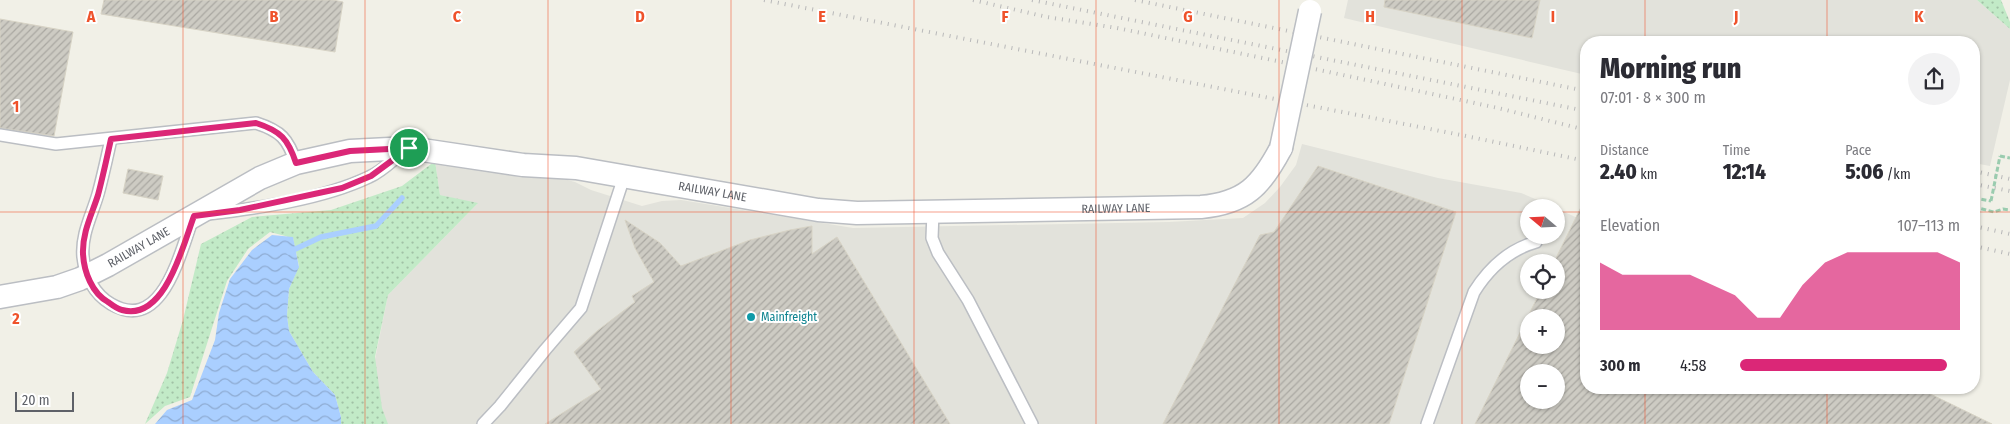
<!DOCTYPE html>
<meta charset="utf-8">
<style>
:root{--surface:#fff;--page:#f2f2f3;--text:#2b2b33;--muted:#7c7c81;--accent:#db2777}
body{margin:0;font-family:"Fira Sans Condensed",sans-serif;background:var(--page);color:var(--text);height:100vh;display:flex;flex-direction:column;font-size:19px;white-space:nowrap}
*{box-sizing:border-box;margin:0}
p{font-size:16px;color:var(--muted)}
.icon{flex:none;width:28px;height:28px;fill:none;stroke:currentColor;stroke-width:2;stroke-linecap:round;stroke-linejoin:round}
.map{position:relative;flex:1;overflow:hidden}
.side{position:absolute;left:1580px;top:36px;width:400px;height:358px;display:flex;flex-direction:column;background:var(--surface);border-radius:20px;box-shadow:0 1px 4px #0004}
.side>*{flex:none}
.needle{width:32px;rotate:289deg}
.fabs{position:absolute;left:1520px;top:199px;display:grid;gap:10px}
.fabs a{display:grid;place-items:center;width:45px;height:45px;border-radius:50%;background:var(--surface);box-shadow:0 1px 4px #0004;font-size:25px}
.scale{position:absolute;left:15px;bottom:12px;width:59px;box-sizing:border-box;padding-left:5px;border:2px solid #5e6168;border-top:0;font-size:14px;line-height:18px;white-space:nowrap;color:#5e6168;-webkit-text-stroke:4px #fff;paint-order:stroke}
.pin{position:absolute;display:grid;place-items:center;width:42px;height:42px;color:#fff;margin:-21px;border:2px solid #fff;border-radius:50%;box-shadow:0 1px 5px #0007}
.round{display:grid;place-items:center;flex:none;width:52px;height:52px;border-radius:26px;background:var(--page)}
.head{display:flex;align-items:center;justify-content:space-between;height:85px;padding:0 20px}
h1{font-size:28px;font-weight:800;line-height:38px}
.metrics{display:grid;grid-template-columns:repeat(3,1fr);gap:8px;height:85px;padding:5px 20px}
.metrics div{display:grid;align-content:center}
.metrics b{font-size:21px;font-weight:800}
.metrics small{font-size:14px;font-weight:400}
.metrics p{font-size:14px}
.chart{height:140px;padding:10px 20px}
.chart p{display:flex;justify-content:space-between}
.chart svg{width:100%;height:90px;margin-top:5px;fill:var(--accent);opacity:.7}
ul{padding:0 20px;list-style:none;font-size:16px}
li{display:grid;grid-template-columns:80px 60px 1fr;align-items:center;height:38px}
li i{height:12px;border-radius:6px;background:var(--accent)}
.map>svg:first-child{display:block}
.industrial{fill:#e2e2db;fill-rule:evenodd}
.grass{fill:url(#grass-dots)}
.water{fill:url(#water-waves)}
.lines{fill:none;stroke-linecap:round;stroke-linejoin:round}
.stream{stroke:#aacfff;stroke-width:5.5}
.building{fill:url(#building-hatch);stroke:#d7d3c5;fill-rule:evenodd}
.lane-casing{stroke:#bbbec3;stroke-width:14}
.street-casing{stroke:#bbbec3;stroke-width:25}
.path{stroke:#9accaf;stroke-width:3;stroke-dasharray:5 2.5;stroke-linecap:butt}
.lane{stroke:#fff;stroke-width:11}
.street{stroke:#fff;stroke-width:22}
.rail{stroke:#b8b8b9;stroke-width:4;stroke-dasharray:1 6;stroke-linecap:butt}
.street-bridge-casing{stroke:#bbbec3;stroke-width:25;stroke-linecap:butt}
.path-bridge{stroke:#9accaf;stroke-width:3;stroke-dasharray:5 2.5;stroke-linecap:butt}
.street-bridge{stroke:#fff;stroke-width:22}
.route-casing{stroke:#fff;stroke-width:10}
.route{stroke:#db2777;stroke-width:6}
.grid{fill:none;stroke:#ef522b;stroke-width:1;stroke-opacity:0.55}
.culture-dot{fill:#0f9aa8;stroke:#fff;stroke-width:2}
.labels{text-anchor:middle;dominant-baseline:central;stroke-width:4;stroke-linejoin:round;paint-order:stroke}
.street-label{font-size:12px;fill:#5e6168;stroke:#fff}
.culture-label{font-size:12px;fill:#0d838f;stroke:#fff;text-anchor:start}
.grid-label{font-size:16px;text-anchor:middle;font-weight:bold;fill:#ef522b;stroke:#fff;stroke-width:4;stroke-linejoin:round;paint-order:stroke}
</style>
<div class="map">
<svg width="2010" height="424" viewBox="0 0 2010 424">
<defs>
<pattern id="grass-dots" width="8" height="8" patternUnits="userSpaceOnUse" patternTransform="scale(1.25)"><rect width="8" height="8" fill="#c2eac7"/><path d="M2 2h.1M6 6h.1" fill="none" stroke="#a1c1a5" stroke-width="1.8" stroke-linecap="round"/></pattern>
<pattern id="water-waves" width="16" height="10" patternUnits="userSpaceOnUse" patternTransform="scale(1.25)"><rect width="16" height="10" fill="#aacfff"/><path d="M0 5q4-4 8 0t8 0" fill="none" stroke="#8eabd2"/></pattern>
<pattern id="building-hatch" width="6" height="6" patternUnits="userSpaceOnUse" patternTransform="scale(1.25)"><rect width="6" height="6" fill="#cdcbc3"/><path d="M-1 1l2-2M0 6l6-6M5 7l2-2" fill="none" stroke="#aaa8a2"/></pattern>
</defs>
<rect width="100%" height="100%" fill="#f1f0e7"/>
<g class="industrial">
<polygon points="1348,0 1977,0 2010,29 2010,80 1990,166 1974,163 1974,42 1586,42 1586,75 1344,18"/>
<path d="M 1302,144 L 1438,178 L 1521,193 L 1554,207 L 1529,208 L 1529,235 L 1556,235 L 1556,208 L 1586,222 L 1586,388 L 1916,388 L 1984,424 L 362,424 L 388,295 L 477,204 L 440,195 L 435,161 L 544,174 L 575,182 L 591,190 L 642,206 L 662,201 L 681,200 L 853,228 L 1169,222 L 1243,218 L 1265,203 L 1280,187 L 1296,165 ZM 1529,262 L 1556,262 L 1556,290 L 1529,290 ZM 1529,318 L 1556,318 L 1556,345 L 1529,345 ZM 1529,372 L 1556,372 L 1556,400 L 1529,400 Z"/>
</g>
<g class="grass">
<polygon points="1977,0 2001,0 2010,22 2010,29"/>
<polygon points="435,161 440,195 478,203 388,295 375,357 382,408 388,424 341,424 341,417 335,395 313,372 289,331 287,315 289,289 299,266 293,238 270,232 248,249 227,281 190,397 165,406 145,424 167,373 183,320 201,244 252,217 331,210 402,186"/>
</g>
<polygon class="water" points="272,235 293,237 299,267 289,289 287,315 289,331 313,372 335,395 341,417 341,424 155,424 167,410 192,400 215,340 219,313 230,279 252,250"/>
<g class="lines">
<polyline class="stream" points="289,252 321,237 376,226 402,198"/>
</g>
<g class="building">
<polygon points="104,0 333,0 343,2 335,52 101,14"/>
<polygon points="1385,0 1540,0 1532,38 1384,7"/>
<polygon points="0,19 73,32 54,136 0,128"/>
<polygon points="1318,166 1456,212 1389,424 1163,424 1260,235 1274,232"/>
<polygon points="128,169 163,176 158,200 123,193"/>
<path d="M 1586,197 L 1586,388 L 1918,388 L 1992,424 L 1475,424 L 1541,290 L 1556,290 L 1556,262 L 1554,262 ZM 1529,318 L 1556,318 L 1556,345 L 1529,345 ZM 1529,372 L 1556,372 L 1556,400 L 1529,400 Z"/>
<polygon points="625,220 660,243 681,266 750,240 790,230 812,226 812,254 837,237 950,424 545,424 601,389 574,352 597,331 635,302 632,296 654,282 635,248"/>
</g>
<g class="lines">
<defs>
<g id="lane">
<path d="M 0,135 L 56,144 L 256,123 C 281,131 288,139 296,163"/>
<path d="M 111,139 C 107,157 103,176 98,194 C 92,215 81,234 83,257 C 85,276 94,294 111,304 C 163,334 180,252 193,218"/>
<polyline points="933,212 932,238 938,253 968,300 1032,424"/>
<path d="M 208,214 C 259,208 323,199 369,177 C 381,172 393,160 403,152"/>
<polyline points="483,424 500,406 545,350 581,308 624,177"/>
<path d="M 1427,424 L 1474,292 C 1489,268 1508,250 1536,242"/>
</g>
<g id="street">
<path id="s1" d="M 0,297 L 57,287 L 80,279 L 108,265 L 260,178 L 296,163 L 350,151 L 409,148 L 523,165 L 576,168 L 818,210 L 857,213 L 1201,207 C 1245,203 1261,186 1281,148"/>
</g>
</defs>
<use href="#lane" class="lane-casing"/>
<use href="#street" class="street-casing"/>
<g class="path">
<polyline points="2000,156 2010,158"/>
<polyline points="1974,198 1991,201"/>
<polyline points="1974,207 1994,212 2003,209 2010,210"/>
</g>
<use href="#lane" class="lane"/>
<use href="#street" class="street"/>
<g class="rail">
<polyline points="764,0 1461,135 1586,161"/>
<polyline points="973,0 1047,17 1117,28 1277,61 1498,108 1586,130"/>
<polyline points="1032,0 1586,111"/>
<polyline points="1135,0 1586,91"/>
<polyline points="1974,171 2010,179"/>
<polyline points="1974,184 2010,191"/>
<polyline points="1974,226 2010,234"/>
<polyline points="1974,246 2010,254"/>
</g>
<defs>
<polyline id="street-bridge" points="1281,148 1310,11"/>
</defs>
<use href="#street-bridge" class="street-bridge-casing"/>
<polyline class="path-bridge" points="1991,201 2000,156"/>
<use href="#street-bridge" class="street-bridge"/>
</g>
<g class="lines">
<defs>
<path id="route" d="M 256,123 C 281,131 288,139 296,163 L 350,151 L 409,148 L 371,176 L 342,188 L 240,210 L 194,216 C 183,245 165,322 122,310 C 117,309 112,305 108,302 C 92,293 84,272 83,254 C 82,233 92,214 98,195 C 103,176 107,157 111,139 Z"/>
</defs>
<use href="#route" class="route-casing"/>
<use href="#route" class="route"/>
</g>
<path class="grid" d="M 183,0 L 183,424M 365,0 L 365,424M 548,0 L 548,424M 731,0 L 731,424M 914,0 L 914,424M 1096,0 L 1096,424M 1279,0 L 1279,424M 1462,0 L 1462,424M 1645,0 L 1645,42M 1827,0 L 1827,42M 0,212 L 1529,212M 1556,212 L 1586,212M 1974,212 L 2010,212M 1645,388 L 1645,424M 1827,388 L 1827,424"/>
<circle class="culture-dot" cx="751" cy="317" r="5"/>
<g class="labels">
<g class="street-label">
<text stroke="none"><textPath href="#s1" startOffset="749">RAILWAY LANE</textPath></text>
<text stroke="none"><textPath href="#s1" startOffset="1154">RAILWAY LANE</textPath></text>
<text stroke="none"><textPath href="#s1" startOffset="149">RAILWAY LANE</textPath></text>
</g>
<g class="culture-label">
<text x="761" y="317">Mainfreight</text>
</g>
</g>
<g class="grid-label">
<text x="91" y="22">A</text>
<text x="274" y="22">B</text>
<text x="457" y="22">C</text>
<text x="640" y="22">D</text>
<text x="822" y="22">E</text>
<text x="1005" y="22">F</text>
<text x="1188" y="22">G</text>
<text x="1370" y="22">H</text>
<text x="1553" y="22">I</text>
<text x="1736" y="22">J</text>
<text x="1919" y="22">K</text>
<text x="16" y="112">1</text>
<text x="16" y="324">2</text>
</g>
</svg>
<div class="fabs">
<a><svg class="needle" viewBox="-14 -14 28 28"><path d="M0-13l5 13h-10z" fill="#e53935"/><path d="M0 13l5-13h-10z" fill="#7c7c81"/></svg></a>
<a><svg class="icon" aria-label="locate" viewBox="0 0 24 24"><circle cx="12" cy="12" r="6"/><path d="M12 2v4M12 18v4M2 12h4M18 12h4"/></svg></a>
<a>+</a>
<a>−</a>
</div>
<div class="scale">20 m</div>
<div class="pin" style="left:409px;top:148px;background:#1e9e55"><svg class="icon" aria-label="arrive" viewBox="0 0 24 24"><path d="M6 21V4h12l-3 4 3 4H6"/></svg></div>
<section class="side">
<div class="head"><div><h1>Morning run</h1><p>07:01 · 8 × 300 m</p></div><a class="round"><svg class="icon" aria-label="share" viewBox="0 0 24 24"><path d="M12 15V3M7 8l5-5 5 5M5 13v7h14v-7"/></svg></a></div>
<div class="metrics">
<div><p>Distance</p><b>2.40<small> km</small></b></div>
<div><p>Time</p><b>12:14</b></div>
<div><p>Pace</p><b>5:06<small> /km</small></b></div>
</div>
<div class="chart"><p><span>Elevation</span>107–113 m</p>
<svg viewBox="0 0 160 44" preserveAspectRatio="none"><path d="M0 44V11L10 17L20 17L30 17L40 17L50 22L60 27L70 38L80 38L90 22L100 11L110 6L120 6L130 6L140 6L150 6L160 11V44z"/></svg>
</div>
<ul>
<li><b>300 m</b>4:58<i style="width:94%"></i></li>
</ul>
</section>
</div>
